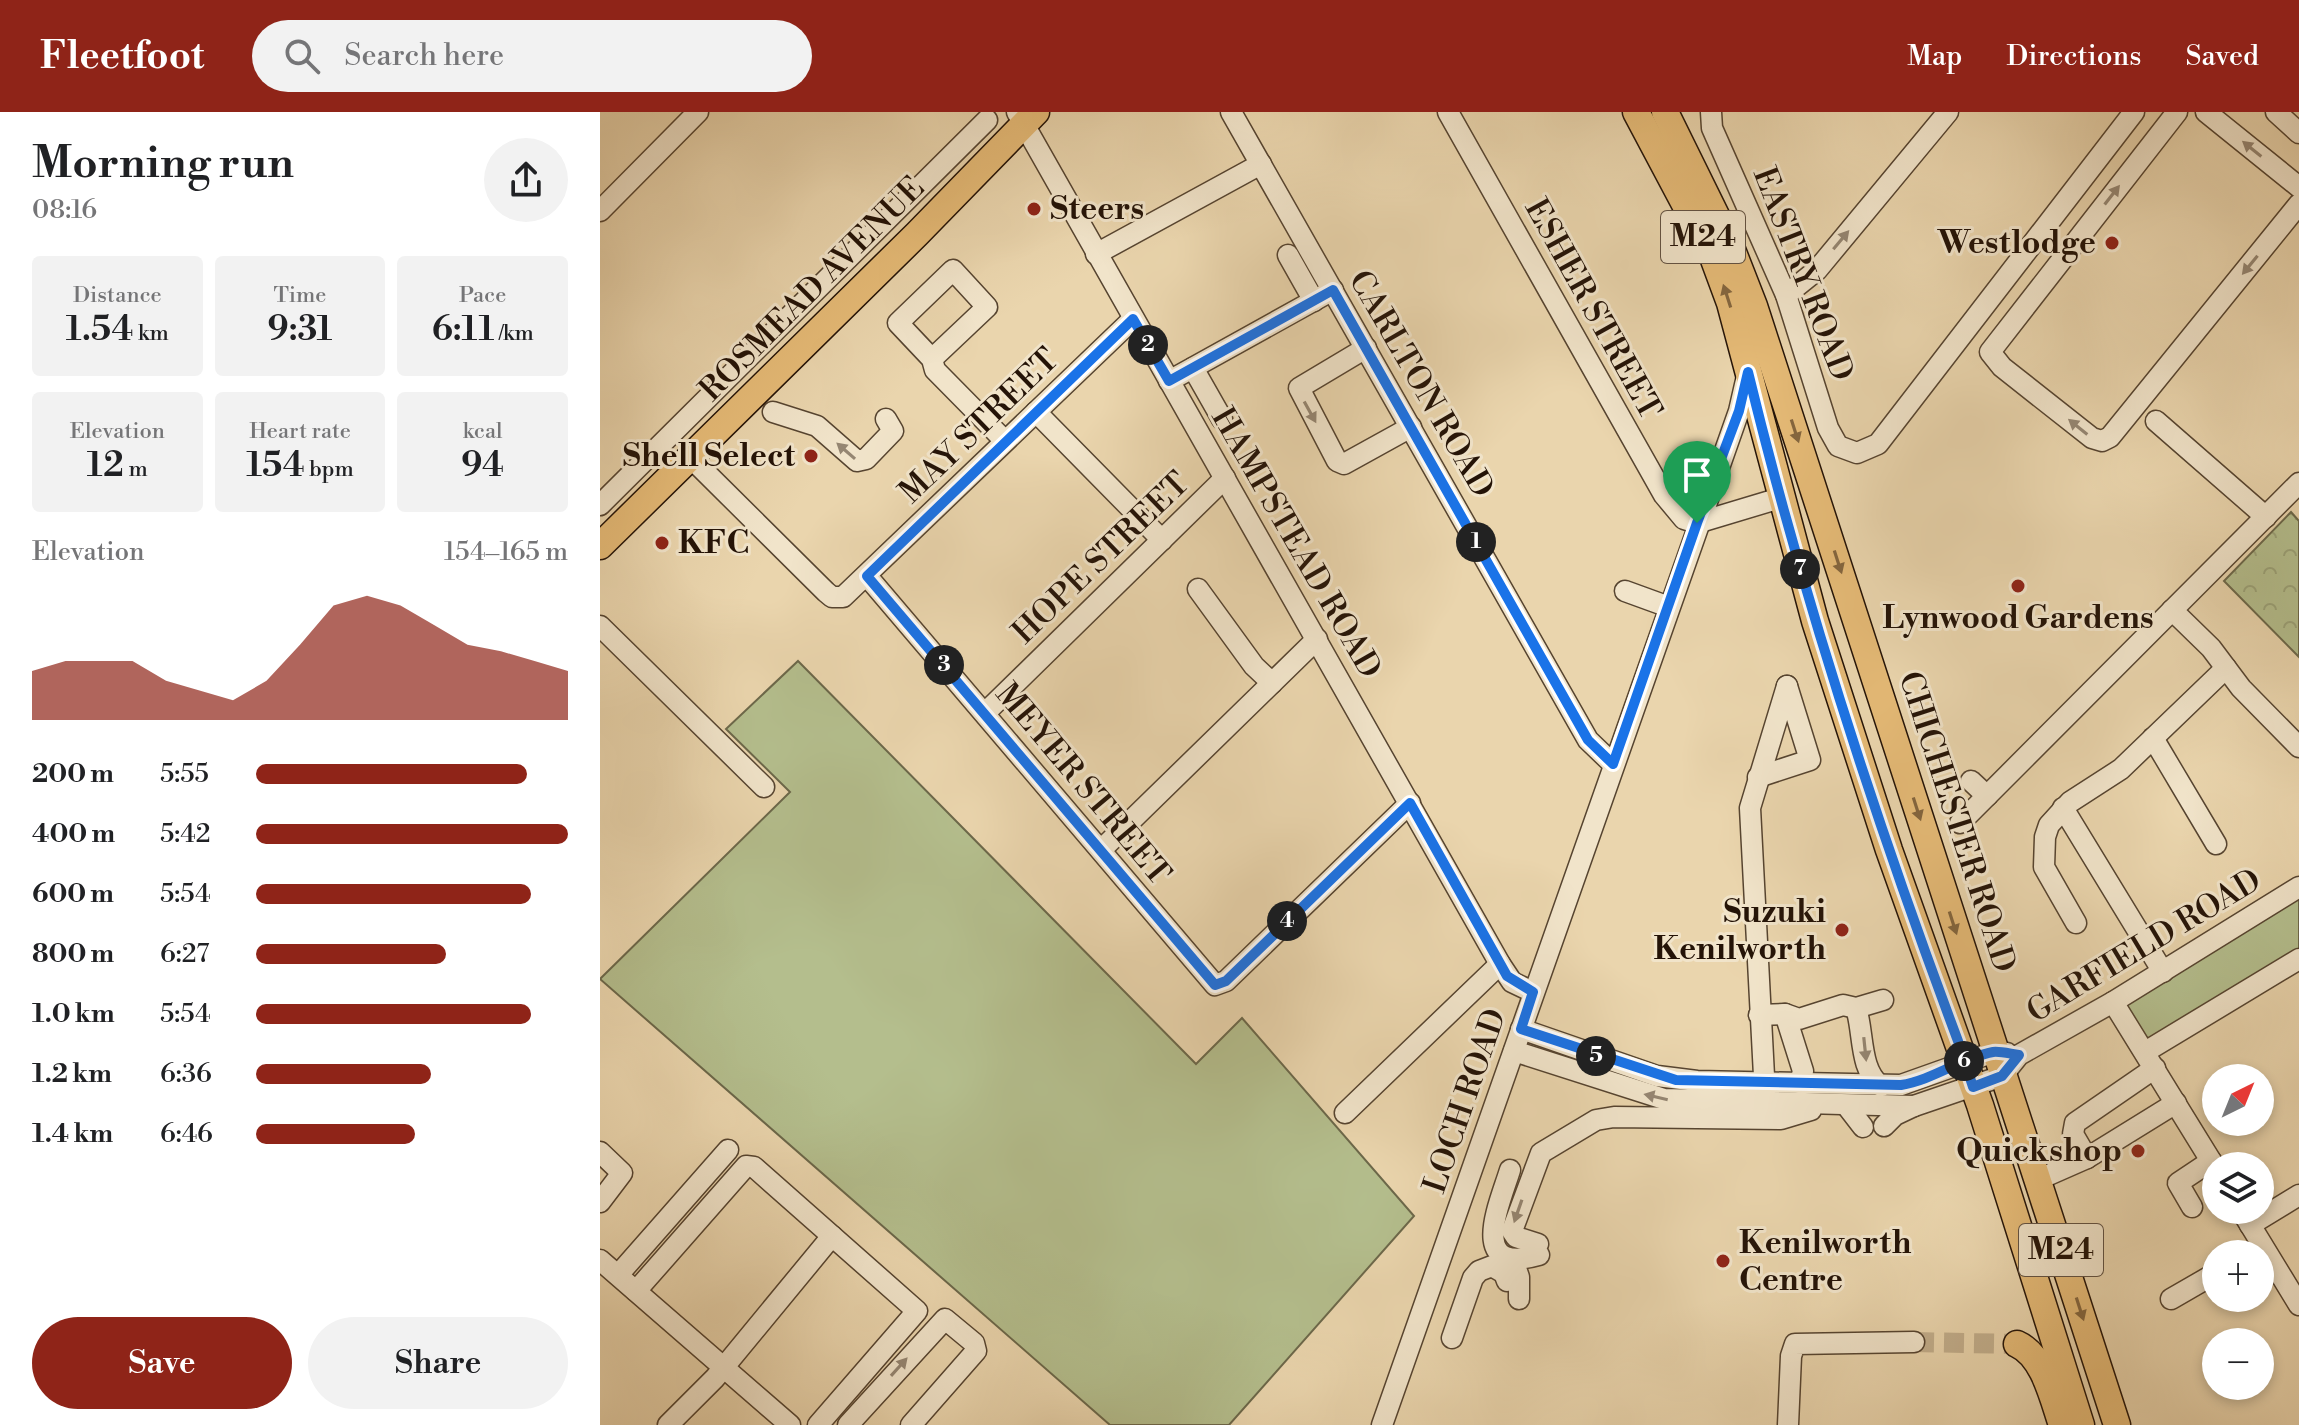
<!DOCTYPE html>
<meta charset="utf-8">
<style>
:root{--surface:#fff;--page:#f2f2f2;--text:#202124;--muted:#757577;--accent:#8f2418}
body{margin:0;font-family:"Libre Bodoni",serif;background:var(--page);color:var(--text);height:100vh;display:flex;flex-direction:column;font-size:30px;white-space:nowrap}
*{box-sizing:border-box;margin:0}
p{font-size:26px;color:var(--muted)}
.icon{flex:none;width:44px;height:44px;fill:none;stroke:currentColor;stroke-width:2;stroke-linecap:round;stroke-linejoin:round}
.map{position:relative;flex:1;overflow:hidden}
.panel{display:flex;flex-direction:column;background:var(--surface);width:600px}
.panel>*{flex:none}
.needle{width:52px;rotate:43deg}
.buttons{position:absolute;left:1602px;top:952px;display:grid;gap:16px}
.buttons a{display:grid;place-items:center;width:72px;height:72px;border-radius:50%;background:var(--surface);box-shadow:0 4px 12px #0003;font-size:40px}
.pin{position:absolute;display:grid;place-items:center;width:68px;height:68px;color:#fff;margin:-82px -34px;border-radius:50% 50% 50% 0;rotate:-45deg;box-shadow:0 0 8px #0007}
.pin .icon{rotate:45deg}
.km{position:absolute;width:40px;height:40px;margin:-20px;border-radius:50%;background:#222;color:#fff;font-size:22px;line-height:40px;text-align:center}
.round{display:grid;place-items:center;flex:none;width:84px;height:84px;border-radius:42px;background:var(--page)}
.headline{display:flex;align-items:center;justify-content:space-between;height:136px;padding:0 32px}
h1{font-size:44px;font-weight:600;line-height:60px}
.metrics{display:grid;grid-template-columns:repeat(3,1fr);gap:12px;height:136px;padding:8px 32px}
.metrics div{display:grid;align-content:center;border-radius:8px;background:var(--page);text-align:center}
.metrics b{font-size:34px;font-weight:600}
.metrics small{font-size:22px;font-weight:400}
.metrics p{font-size:22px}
.chart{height:224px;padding:16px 32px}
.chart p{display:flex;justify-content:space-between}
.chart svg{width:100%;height:144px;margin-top:8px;fill:var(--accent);opacity:.7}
.button{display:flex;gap:16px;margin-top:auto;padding:16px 32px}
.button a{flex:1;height:92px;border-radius:48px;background:var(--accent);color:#fff;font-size:32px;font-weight:600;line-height:92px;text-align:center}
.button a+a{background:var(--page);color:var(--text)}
ul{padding:0 32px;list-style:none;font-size:26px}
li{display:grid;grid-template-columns:128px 96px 1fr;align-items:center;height:60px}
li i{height:20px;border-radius:10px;background:var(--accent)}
header{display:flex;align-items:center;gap:48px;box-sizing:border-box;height:112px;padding:0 40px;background:var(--accent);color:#fff}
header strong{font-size:38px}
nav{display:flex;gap:44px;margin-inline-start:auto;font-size:28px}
.search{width:560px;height:72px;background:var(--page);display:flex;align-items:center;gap:20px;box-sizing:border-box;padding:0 28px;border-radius:44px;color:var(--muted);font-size:30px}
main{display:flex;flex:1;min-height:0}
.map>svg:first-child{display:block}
.green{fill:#b4be8d;stroke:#6c684a;stroke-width:2}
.forest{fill:url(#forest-crowns);stroke:#6c684a;stroke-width:2}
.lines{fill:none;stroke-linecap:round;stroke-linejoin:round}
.minor-tunnel{stroke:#c2ae8c;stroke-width:20;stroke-dasharray:20 10;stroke-linecap:butt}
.minor-casing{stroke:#564430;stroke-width:23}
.major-casing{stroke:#241307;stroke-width:29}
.minor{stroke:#f1e4ca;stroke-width:20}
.major{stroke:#e5ba76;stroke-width:26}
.oneway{fill:#958672}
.oneway2{fill:#84663e}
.route-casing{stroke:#fff;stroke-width:16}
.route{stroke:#1a73e8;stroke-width:10}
.poi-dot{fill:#8f2418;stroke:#f1e4ca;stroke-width:3}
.labels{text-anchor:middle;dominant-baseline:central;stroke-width:6;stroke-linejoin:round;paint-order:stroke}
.shield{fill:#f1e4ca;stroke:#625242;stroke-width:2}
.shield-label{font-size:30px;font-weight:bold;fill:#241307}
.poi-label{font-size:32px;font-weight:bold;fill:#241307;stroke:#f1e4ca;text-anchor:end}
.street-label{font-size:32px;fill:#241307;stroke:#f1e4ca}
</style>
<header>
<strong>Fleetfoot</strong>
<div class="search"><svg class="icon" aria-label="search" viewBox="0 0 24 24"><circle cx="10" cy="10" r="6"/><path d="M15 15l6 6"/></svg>Search here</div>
<nav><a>Map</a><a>Directions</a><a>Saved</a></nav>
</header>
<main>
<section class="panel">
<div class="headline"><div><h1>Morning run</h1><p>08:16</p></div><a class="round"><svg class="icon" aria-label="share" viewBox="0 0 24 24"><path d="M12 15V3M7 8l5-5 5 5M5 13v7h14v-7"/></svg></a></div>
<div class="metrics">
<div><p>Distance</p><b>1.54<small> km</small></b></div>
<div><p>Time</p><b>9:31</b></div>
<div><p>Pace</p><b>6:11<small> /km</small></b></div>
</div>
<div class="metrics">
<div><p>Elevation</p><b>12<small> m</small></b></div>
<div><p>Heart rate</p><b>154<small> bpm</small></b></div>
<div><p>kcal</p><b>94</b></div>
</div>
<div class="chart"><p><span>Elevation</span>154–165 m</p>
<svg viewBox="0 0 160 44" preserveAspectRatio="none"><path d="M0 44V29L10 26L20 26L30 26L40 32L50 35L60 38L70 32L80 21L90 9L100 6L110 9L120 15L130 21L140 23L150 26L160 29V44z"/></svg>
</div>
<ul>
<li><b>200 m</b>5:55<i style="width:87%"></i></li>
<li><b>400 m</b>5:42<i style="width:100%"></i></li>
<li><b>600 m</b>5:54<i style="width:88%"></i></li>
<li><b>800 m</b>6:27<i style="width:61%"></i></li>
<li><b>1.0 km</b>5:54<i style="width:88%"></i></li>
<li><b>1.2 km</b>6:36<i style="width:56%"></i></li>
<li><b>1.4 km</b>6:46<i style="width:51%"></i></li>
</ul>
<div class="button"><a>Save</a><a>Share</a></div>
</section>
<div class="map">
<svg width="1699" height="1313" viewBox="0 0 1699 1313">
<defs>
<pattern id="forest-crowns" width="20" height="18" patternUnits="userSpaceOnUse" patternTransform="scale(2)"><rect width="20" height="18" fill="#b4be8d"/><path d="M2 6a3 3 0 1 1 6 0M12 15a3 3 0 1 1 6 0" fill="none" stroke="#9ba278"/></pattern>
</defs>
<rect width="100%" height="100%" fill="#ead5ad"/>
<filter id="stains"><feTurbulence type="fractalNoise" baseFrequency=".0025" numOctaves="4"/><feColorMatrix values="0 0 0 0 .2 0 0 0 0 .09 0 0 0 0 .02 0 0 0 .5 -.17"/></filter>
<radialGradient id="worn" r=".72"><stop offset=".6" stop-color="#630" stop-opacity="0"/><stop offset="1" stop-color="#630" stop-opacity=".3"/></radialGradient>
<g class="green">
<polygon points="198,549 596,952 642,906 814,1104 629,1313 510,1313 0,867 190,680 126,617"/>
<polygon points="1699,775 1699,847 1545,940 1513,890"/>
</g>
<polygon class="forest" points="1691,400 1699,409 1699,545 1624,469"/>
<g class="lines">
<polyline class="minor-tunnel" points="1314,1230 1417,1232"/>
<defs>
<g id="minor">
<polyline points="417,0 900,852 912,870 933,880"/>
<polyline points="631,0 988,628 1013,652"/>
<polyline points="848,0 1064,383 1084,407 1097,411"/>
<polyline points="1111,0 1112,16 1186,183 1228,316 1238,334 1257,341 1278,332 1534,0"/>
<polyline points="1577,0 1390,240 1402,255 1492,326 1502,329 1510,325 1699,92"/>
<polyline points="1606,0 1699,75"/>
<polyline points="1676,0 1699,21"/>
<polyline points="0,99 98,0"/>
<polyline points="496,142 661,52"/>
<polyline points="688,143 714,189"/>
<polyline points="1186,183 1217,158 1348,0"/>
<polyline points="766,236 699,276 737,349 744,352 811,315"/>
<polyline points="332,247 387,195 353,158 298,211 332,247 335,258 405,329"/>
<polyline points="593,256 622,307"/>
<polyline points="569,269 733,178"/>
<polyline points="173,300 217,314 257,349 266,347 293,319 286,307"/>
<polyline points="436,300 562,428"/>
<polyline points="1556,309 1666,405"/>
<polyline points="91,346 226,480 232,485 243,485 533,207"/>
<polyline points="0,393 387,8"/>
<polyline points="1097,411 1180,386"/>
<polyline points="267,464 615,873 626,869 810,691"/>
<polyline points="598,477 654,554 672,571"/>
<polyline points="1025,479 1069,495"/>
<polyline points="1572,498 1611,536 1641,576 1699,635"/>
<polyline points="0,514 164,675"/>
<polyline points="385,601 625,366"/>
<polyline points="1553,626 1616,732"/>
<polyline points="1158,665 1210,648 1187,574"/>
<polyline points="1371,669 1387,684"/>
<polyline points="1463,696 1563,860"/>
<polyline points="1360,711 1699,371"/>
<polyline points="501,738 717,527"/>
<polyline points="1476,811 1444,755 1445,725 1449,713 1470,690 1521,657 1626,556"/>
<polyline points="1513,890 1616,1057"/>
<path d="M 1256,896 C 1264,920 1259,958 1281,974"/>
<polyline points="1185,902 1203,959 1200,971"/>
<polyline points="1159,903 1185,902 1199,907 1243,893 1256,896 1283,888"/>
<polyline points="921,917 1057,964 1097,969 1301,973 1394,940 1407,941"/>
<polyline points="914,939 1064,987 1314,994 1402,964 1419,943 1513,890 1699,775"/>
<polyline points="1545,940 1699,847"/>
<polyline points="1165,983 1150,696 1187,574"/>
<polyline points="1246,993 1263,1015"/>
<polyline points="745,1001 900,852"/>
<polyline points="1284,1014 1295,1003 1314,994"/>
<polyline points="0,1040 22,1061 0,1090"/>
<polyline points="1487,1046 1473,1022 1475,1011 1555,956"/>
<path d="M 910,1058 C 900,1091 866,1164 939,1143"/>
<polyline points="1437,1068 1487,1046 1576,991"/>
<polyline points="1592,1095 1578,1071 1611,1049"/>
<polyline points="1641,1098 1699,1193"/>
<polyline points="1650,1113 1699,1083"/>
<polyline points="938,1132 916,1125 912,1119 941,1041 996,1008 1014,1005 1181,1007 1211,998"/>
<polyline points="0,1148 190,1313"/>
<polyline points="913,1148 919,1165 919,1187"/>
<polyline points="18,1163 128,1038"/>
<polyline points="36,1179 146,1054 154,1055 317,1199 218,1313"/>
<polyline points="1571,1187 1616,1161"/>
<polyline points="852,1226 873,1166 879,1159 892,1154 904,1161 907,1169"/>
<polyline points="68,1313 115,1266 232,1124"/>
<polyline points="248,1313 345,1207 374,1231 376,1239 311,1313"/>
<polyline points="782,1313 1139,299 1147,264"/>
<polyline points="1188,1313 1191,1244 1195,1232 1314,1230"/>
</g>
<g id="major">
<polyline points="1036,0 1113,145 1130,191 1215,509 1289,738 1380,993 1481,1313"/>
<polyline points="1065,0 1129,130 1154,194 1517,1313"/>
<polyline points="0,434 317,122 436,0"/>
<path d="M 1417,1232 C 1444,1244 1453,1287 1462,1313"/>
</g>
</defs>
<use href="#minor" class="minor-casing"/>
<use href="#major" class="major-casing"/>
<use href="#minor" class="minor"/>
<use href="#major" class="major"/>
</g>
<defs><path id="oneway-solid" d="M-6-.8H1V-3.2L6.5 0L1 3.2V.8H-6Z" transform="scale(2)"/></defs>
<g class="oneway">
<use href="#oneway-solid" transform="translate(1652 37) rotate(-141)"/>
<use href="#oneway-solid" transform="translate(1512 83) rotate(-52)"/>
<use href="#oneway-solid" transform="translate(1241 128) rotate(-50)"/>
<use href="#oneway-solid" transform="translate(1650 153) rotate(129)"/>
<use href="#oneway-solid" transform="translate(710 300) rotate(61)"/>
<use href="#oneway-solid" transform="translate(1478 315) rotate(-141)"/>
<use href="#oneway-solid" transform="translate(246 339) rotate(-139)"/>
<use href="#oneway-solid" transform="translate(1265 937) rotate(84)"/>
<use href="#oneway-solid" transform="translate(1056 985) rotate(-167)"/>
<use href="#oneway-solid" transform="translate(918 1099) rotate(109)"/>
<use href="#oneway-solid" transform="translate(299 1255) rotate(-48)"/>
</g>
<g class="oneway2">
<use href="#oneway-solid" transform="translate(1127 184) rotate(-108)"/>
<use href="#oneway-solid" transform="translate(1195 319) rotate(72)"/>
<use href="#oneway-solid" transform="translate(1238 450) rotate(72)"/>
<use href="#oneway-solid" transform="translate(1317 697) rotate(72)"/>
<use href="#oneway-solid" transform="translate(1353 811) rotate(72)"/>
<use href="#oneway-solid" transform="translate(1480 1197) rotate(72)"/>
</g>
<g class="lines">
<defs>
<path id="route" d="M 1097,411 L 1013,652 L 988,628 L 733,178 L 569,269 L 533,207 L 267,464 L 615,873 L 626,869 L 810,691 L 907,864 L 933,880 L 921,917 L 1076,968 L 1301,973 C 1333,968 1361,946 1393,940 C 1400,939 1411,942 1419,943 L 1402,964 L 1373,975 L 1358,929 C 1276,710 1203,487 1148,260 L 1139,299 L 1097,411"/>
</defs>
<use href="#route" class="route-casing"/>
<use href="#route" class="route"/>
</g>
<g class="poi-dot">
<circle cx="434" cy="97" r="8"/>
<circle cx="1512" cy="131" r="8"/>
<circle cx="211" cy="344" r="8"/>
<circle cx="62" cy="431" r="8"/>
<circle cx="1418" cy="474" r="8"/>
<circle cx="1242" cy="818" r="8"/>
<circle cx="1538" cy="1039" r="8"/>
<circle cx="1123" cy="1149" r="8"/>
</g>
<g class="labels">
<g class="shield">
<rect x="1061" y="99" width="84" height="52" rx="6"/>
<rect x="1419" y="1112" width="84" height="52" rx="6"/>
</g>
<g class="shield-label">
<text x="1103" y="125">M24</text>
<text x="1461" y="1138">M24</text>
</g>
<g class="poi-label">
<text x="450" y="97" text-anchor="start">Steers</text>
<text x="1496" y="131">Westlodge</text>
<text x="195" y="344">Shell Select</text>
<text x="78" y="431" text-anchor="start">KFC</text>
<text x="1418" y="506" text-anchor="middle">Lynwood Gardens</text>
<text x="1226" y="800">Suzuki<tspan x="1226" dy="37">Kenilworth</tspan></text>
<text x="1522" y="1039">Quickshop</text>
<text x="1139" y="1131" text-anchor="start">Kenilworth<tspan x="1139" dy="37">Centre</tspan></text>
</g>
<g class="street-label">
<text transform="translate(1203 162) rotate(69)">EASTRY ROAD</text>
<text transform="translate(212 177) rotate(-45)">ROSMEAD AVENUE</text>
<text transform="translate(993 197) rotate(61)">ESHER STREET</text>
<text transform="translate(821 272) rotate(60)">CARLTON ROAD</text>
<text transform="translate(379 314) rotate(-44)">MAY STREET</text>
<text transform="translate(696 431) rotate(60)">HAMPSTEAD ROAD</text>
<text transform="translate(501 446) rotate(-44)">HOPE STREET</text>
<text transform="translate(483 672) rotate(50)">MEYER STREET</text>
<text transform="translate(1357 710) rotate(72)">CHICHESTER ROAD</text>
<text transform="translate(1544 834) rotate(-31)">GARFIELD ROAD</text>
<text transform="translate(865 989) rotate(-71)">LOCH ROAD</text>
</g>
</g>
<rect width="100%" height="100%" filter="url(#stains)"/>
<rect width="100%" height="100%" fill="url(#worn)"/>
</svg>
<div class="buttons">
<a><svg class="needle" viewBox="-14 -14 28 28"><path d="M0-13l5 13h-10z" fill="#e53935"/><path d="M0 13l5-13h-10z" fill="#757577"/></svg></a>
<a><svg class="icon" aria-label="layers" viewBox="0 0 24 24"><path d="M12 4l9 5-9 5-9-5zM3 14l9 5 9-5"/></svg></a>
<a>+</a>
<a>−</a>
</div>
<div class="pin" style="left:1097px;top:411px;background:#1e9e55"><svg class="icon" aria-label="arrive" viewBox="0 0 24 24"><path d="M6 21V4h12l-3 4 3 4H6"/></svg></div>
<b class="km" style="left:876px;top:430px">1</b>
<b class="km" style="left:548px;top:233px">2</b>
<b class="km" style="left:344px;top:553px">3</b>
<b class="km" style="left:687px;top:809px">4</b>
<b class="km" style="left:996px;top:944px">5</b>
<b class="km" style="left:1364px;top:949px">6</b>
<b class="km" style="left:1200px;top:457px">7</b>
</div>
</main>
